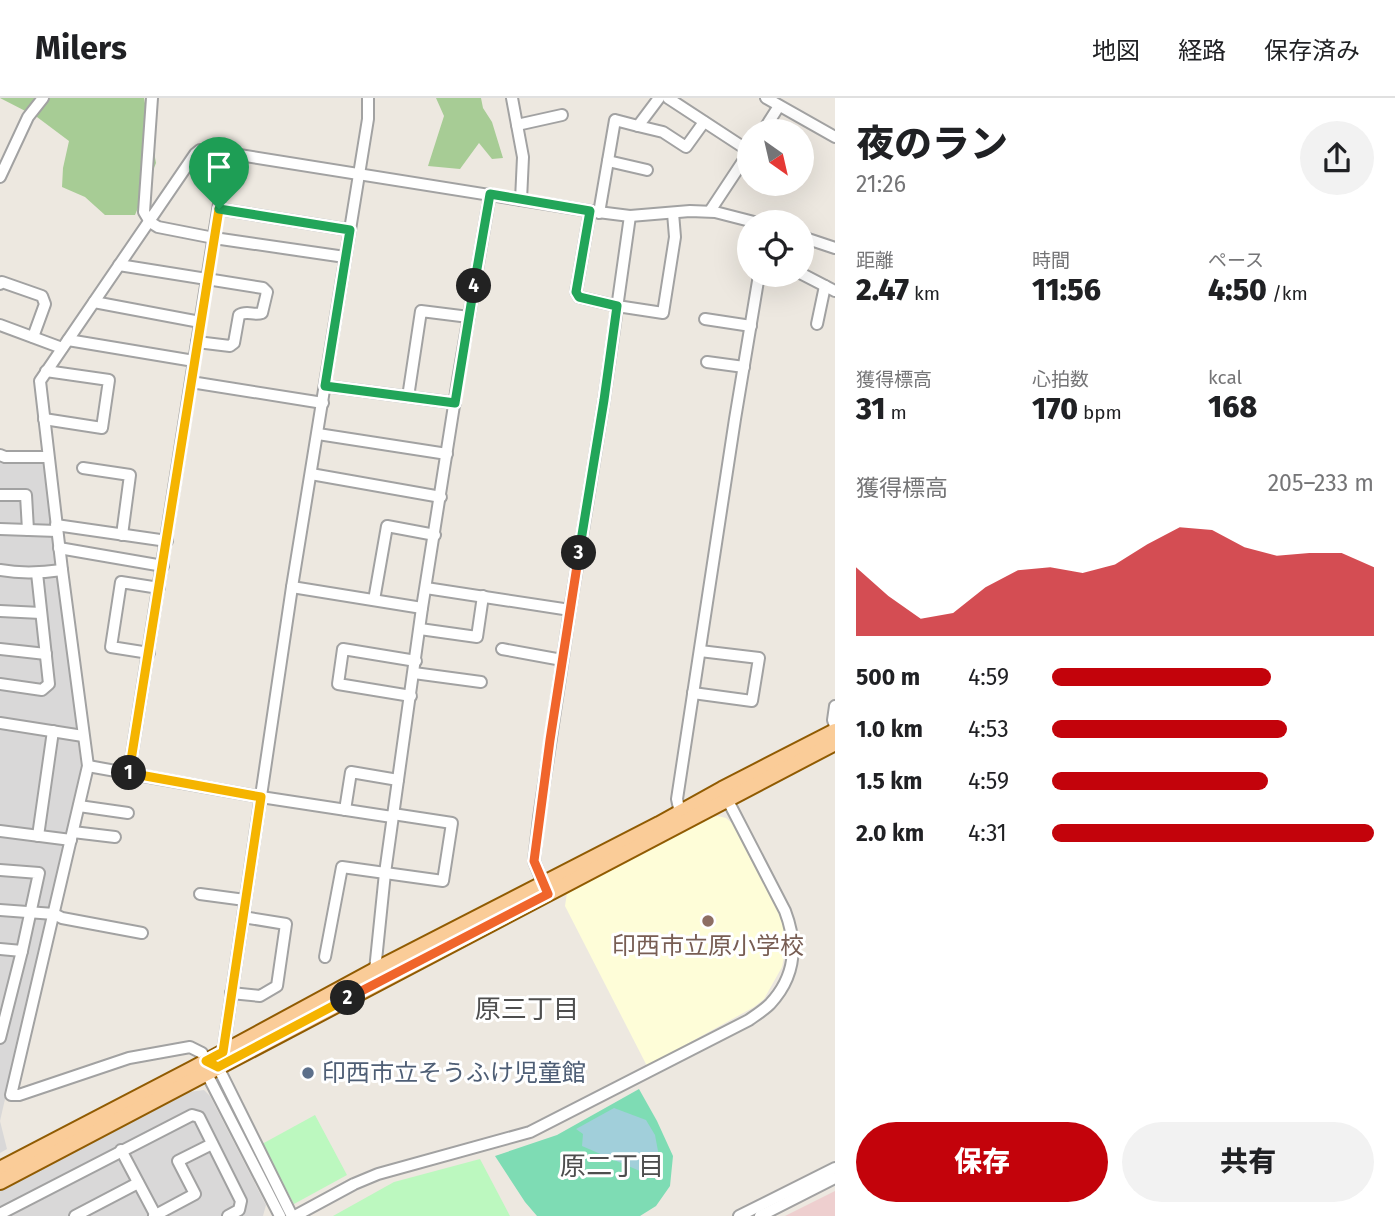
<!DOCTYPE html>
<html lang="ja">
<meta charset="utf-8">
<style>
:root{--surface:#fff;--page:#f2f2f2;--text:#202124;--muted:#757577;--line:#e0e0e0;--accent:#c3030b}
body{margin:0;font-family:"Fira Sans","Noto Sans JP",sans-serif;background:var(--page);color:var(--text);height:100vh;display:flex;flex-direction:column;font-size:26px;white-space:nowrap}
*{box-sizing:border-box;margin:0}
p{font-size:23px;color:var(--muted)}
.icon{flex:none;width:38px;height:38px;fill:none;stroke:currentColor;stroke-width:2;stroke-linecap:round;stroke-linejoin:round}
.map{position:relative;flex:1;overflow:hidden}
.drawer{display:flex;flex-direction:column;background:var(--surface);width:560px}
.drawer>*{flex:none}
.needle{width:46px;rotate:146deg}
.controls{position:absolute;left:737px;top:21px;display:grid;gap:14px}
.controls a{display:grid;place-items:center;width:77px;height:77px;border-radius:50%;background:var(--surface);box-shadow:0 7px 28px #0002;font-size:35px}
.pin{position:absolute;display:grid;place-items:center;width:60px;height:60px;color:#fff;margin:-72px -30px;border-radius:50% 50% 50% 0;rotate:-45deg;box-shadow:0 0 7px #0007}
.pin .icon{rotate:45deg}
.km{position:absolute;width:35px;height:35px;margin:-18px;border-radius:50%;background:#222;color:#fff;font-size:19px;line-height:35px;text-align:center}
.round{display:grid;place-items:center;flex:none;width:74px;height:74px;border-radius:37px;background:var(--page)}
.summary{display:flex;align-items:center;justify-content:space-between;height:119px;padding:0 21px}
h1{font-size:38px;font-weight:800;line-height:52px}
.metrics{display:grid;grid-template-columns:repeat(3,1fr);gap:10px;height:119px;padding:7px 21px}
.metrics div{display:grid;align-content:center}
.metrics b{font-size:30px;font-weight:800}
.metrics small{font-size:19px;font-weight:400}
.metrics p{font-size:19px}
.chart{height:196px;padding:14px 21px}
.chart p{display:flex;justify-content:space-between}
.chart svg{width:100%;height:126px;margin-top:7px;fill:var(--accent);opacity:.7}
.primary-button{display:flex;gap:14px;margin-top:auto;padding:14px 21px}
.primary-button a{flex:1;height:80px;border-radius:42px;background:var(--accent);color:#fff;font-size:28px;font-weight:800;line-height:80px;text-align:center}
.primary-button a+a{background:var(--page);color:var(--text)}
ul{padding:0 21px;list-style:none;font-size:23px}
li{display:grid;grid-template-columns:112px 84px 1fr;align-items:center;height:52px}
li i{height:18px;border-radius:9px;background:var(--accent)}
header{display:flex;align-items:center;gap:42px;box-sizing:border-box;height:98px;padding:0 35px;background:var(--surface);border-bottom:2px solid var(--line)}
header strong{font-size:33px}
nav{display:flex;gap:38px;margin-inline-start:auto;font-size:24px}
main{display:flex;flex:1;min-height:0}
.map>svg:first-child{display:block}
.residential{fill:#d9d8d8}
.commercial{fill:#eecfcf}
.education{fill:#fefdd8}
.forest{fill:#a7cc95}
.park{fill:#bcf8bf}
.pitch{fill:#7edcb4}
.water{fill:#a1cfda}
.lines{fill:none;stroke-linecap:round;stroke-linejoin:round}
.minor-casing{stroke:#a2a2a2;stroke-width:14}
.major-casing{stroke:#905b02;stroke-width:18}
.minor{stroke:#fff;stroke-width:10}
.major{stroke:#facc98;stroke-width:14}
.split-1-casing{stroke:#fff;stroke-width:14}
.split-2-casing{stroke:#fff;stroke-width:14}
.split-3-casing{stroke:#fff;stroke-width:14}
.split-4-casing{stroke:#fff;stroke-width:14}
.split-5-casing{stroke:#fff;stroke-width:14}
.split-1{stroke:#f5b400;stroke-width:9}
.split-2{stroke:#f5b400;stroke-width:9}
.split-3{stroke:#f0652b;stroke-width:9}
.split-4{stroke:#22a559;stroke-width:9}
.split-5{stroke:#22a559;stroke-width:9}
.education-dot{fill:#8d6e63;stroke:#fff;stroke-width:2.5}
.service-dot{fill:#5c6f8a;stroke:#fff;stroke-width:2.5}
.labels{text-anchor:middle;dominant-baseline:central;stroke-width:6;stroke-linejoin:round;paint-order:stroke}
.education-label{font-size:24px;fill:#785e54;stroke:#fff}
.service-label{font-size:24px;fill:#4e5e75;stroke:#fff;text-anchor:start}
.neighbourhood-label{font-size:26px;fill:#4e4e4e;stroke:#fff}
</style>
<header>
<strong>Milers</strong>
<nav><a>地図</a><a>経路</a><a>保存済み</a></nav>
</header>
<main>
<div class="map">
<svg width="835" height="1118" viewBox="0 0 835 1118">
<rect width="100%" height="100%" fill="#ede8e0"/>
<g class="residential">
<polygon points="0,361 45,363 81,669 0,1023 7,1051 0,1055"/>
<polygon points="204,992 210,998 266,1107 263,1118 0,1118 0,1093 189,994"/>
</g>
<polygon class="commercial" points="835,1093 835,1118 785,1118"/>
<polygon class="education" points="718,718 726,720 733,726 784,825 786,833 785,854 782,869 764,901 754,909 647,968 565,808 567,795 708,720"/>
<g class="forest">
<polygon points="0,0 144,0 156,65 135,117 105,117 85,99 62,89 63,70 69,43 37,19"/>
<polygon points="436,0 481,0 483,10 492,24 503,60 492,61 479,45 460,71 428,68 444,18"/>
</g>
<g class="park">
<polygon points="315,1017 347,1077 294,1106 262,1046"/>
<polygon points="480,1061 510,1118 333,1118 394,1084"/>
</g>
<polygon class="pitch" points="639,991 657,1023 673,1058 670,1088 656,1108 640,1118 537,1118 525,1104 495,1058 557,1037"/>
<polygon class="water" points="614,1010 646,1022 655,1037 658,1053 656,1066 649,1077 582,1048 583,1036 576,1031"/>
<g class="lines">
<defs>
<g id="minor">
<polyline points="152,0 144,114 150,124 158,129 214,140 345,159"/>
<polyline points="512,0 523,59 521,102"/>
<polyline points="659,0 638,28 663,34 686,49 704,24"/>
<polyline points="668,0 749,53"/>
<polyline points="766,0 835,39"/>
<polyline points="517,27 562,17"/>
<polyline points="763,33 779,8"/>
<polyline points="608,63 647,72"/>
<polyline points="0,79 28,19 43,0"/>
<polyline points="219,111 350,132"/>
<polyline points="590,113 576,194 579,199 617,208 663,215 675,139 673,115"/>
<polyline points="710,113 749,54"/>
<polyline points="599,115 615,22 638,28"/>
<polyline points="802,139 835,150"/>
<path d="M 119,167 L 263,190 L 267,194 L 262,215 C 254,218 247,212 239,217 L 234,245 L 230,248 L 197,244"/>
<polyline points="802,176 835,193"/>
<polyline points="0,186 2,184 42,198 45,206 33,239"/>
<polyline points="94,204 200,224"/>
<polyline points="705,221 751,228"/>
<polyline points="817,226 825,188"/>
<polyline points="0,227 62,250"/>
<polyline points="68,242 194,263"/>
<polyline points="707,264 744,269"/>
<polyline points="191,284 323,305"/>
<polyline points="325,288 455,305"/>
<polyline points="408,299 421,213 469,219"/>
<polyline points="44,321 102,330 109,282 46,273"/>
<polyline points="318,336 447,356"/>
<polyline points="0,357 5,359 48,359"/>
<polyline points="83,370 130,377 122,437"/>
<polyline points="311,376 441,399"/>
<polyline points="0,397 26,397 28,432"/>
<polyline points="56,427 167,443"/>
<polyline points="0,431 57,433"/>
<polyline points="59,450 163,468"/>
<path d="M 0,472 C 21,476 41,475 62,472"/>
<polyline points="292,489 422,510"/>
<polyline points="426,490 570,512"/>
<polyline points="374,502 387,428 435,437"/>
<polyline points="0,513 41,515"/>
<polyline points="420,531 477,539 483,498"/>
<polyline points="0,551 46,556"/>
<polyline points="502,551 562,562"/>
<polyline points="149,555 111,549 121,484 159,490"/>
<polyline points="414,575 481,584"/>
<polyline points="0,586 42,592 49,586 37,475"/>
<polyline points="693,595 752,603 759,560 700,553"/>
<polyline points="411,598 338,586 343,551 416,563"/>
<polyline points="835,608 833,622 835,628"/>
<polyline points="0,625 83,638"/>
<polyline points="88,668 261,699 392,719"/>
<polyline points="129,675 227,55"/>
<polyline points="79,708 128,715"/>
<polyline points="345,712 351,674 398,682"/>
<polyline points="680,715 677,701 735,321 759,177"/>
<polyline points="0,733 71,742"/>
<polyline points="73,734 115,739"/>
<polyline points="38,738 53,633"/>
<polyline points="0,772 39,775 22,853 0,940"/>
<polyline points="545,790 534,763 539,720 570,512 604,302 630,118"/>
<polyline points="200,796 245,802"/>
<polyline points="0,812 54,816 62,820 142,835"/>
<polyline points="0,851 22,853"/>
<polyline points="325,859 342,769 443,783 452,725 393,716"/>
<polyline points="375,872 385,775 422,510 458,282 490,96"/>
<polyline points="231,895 260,898 277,888 286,826 243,819"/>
<polyline points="223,954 292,489 368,21 368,0"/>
<polyline points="206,970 207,976 280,1118"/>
<polyline points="121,1052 156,1118"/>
<polyline points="0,1116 192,1017 199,1019 241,1103 239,1112 228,1118"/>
<polyline points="75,1118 138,1085"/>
<polyline points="154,1118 195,1096 178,1063 212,1046"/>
<polyline points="292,1118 218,969 206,963 202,955 190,949 129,960 19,997 11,997 88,668 62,472 40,283 195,56 200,52 227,55 590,113 630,118 690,113 715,114 754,124"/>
<path d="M 295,1118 L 354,1086 L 378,1076 L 530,1034 L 749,922 C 756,917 764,912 770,906 C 796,878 798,847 785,813 L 725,697"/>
<polyline points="739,1118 835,1070"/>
<polyline points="760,1118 835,1080"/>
</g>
<g id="major">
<polyline points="0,1071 192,971 375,872 659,726 722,691 835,633"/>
<polyline points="0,1084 835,645"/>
</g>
</defs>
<use href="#minor" class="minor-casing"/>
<use href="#major" class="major-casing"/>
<use href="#minor" class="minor"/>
<use href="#major" class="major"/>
</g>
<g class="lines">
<defs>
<polyline id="split-1" points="129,675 219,111"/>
<polyline id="split-2" points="129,675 261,699 223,954 206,963 218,969 348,900"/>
<polyline id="split-3" points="348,900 548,796 534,763 550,642 579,455"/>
<polyline id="split-4" points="474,188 490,96 590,113 576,194 579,199 617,208 604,302 579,455"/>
<polyline id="split-5" points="219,111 350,132 325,288 455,305 474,188"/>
</defs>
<use href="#split-1" class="split-1-casing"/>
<use href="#split-2" class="split-2-casing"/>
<use href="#split-3" class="split-3-casing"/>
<use href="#split-4" class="split-4-casing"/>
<use href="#split-5" class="split-5-casing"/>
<use href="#split-1" class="split-1"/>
<use href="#split-2" class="split-2"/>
<use href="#split-3" class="split-3"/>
<use href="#split-4" class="split-4"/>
<use href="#split-5" class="split-5"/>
</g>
<circle class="education-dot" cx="708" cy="823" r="7"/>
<circle class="service-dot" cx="308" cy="975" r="7"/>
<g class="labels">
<g class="education-label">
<text x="708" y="848">印西市立原小学校</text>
</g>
<g class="service-label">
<text x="322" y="975">印西市立そうふけ児童館</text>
</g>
<g class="neighbourhood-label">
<text x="527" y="911">原三丁目</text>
<text x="612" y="1068">原二丁目</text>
</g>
</g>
</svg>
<div class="controls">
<a><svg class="needle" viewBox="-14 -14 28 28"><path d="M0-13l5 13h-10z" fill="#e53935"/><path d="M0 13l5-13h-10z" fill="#757577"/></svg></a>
<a><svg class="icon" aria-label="locate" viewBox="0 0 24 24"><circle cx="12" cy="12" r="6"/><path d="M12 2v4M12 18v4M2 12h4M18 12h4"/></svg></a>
</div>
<div class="pin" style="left:219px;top:111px;background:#1e9e55"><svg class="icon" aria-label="arrive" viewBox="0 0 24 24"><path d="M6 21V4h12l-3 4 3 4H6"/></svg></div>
<b class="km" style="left:129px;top:675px">1</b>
<b class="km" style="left:348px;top:900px">2</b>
<b class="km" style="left:579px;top:455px">3</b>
<b class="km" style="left:474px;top:188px">4</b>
</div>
<section class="drawer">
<div class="summary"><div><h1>夜のラン</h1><p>21:26</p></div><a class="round"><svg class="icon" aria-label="share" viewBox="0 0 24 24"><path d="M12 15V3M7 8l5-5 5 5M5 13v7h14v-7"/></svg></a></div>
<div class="metrics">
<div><p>距離</p><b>2.47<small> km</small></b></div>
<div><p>時間</p><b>11:56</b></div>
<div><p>ペース</p><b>4:50<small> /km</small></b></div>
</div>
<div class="metrics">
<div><p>獲得標高</p><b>31<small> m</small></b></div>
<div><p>心拍数</p><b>170<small> bpm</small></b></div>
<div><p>kcal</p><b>168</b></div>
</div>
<div class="chart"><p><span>獲得標高</span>205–233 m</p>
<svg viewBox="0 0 160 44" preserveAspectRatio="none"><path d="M0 44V20L10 30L20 38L30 36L40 27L50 21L60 20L70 22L80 19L90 12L100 6L110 7L120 13L130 16L140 15L150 15L160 20V44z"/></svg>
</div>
<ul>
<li><b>500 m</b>4:59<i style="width:68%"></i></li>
<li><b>1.0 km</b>4:53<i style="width:73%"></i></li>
<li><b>1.5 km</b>4:59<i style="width:67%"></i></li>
<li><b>2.0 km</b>4:31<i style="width:100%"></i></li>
</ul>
<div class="primary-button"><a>保存</a><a>共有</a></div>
</section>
</main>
